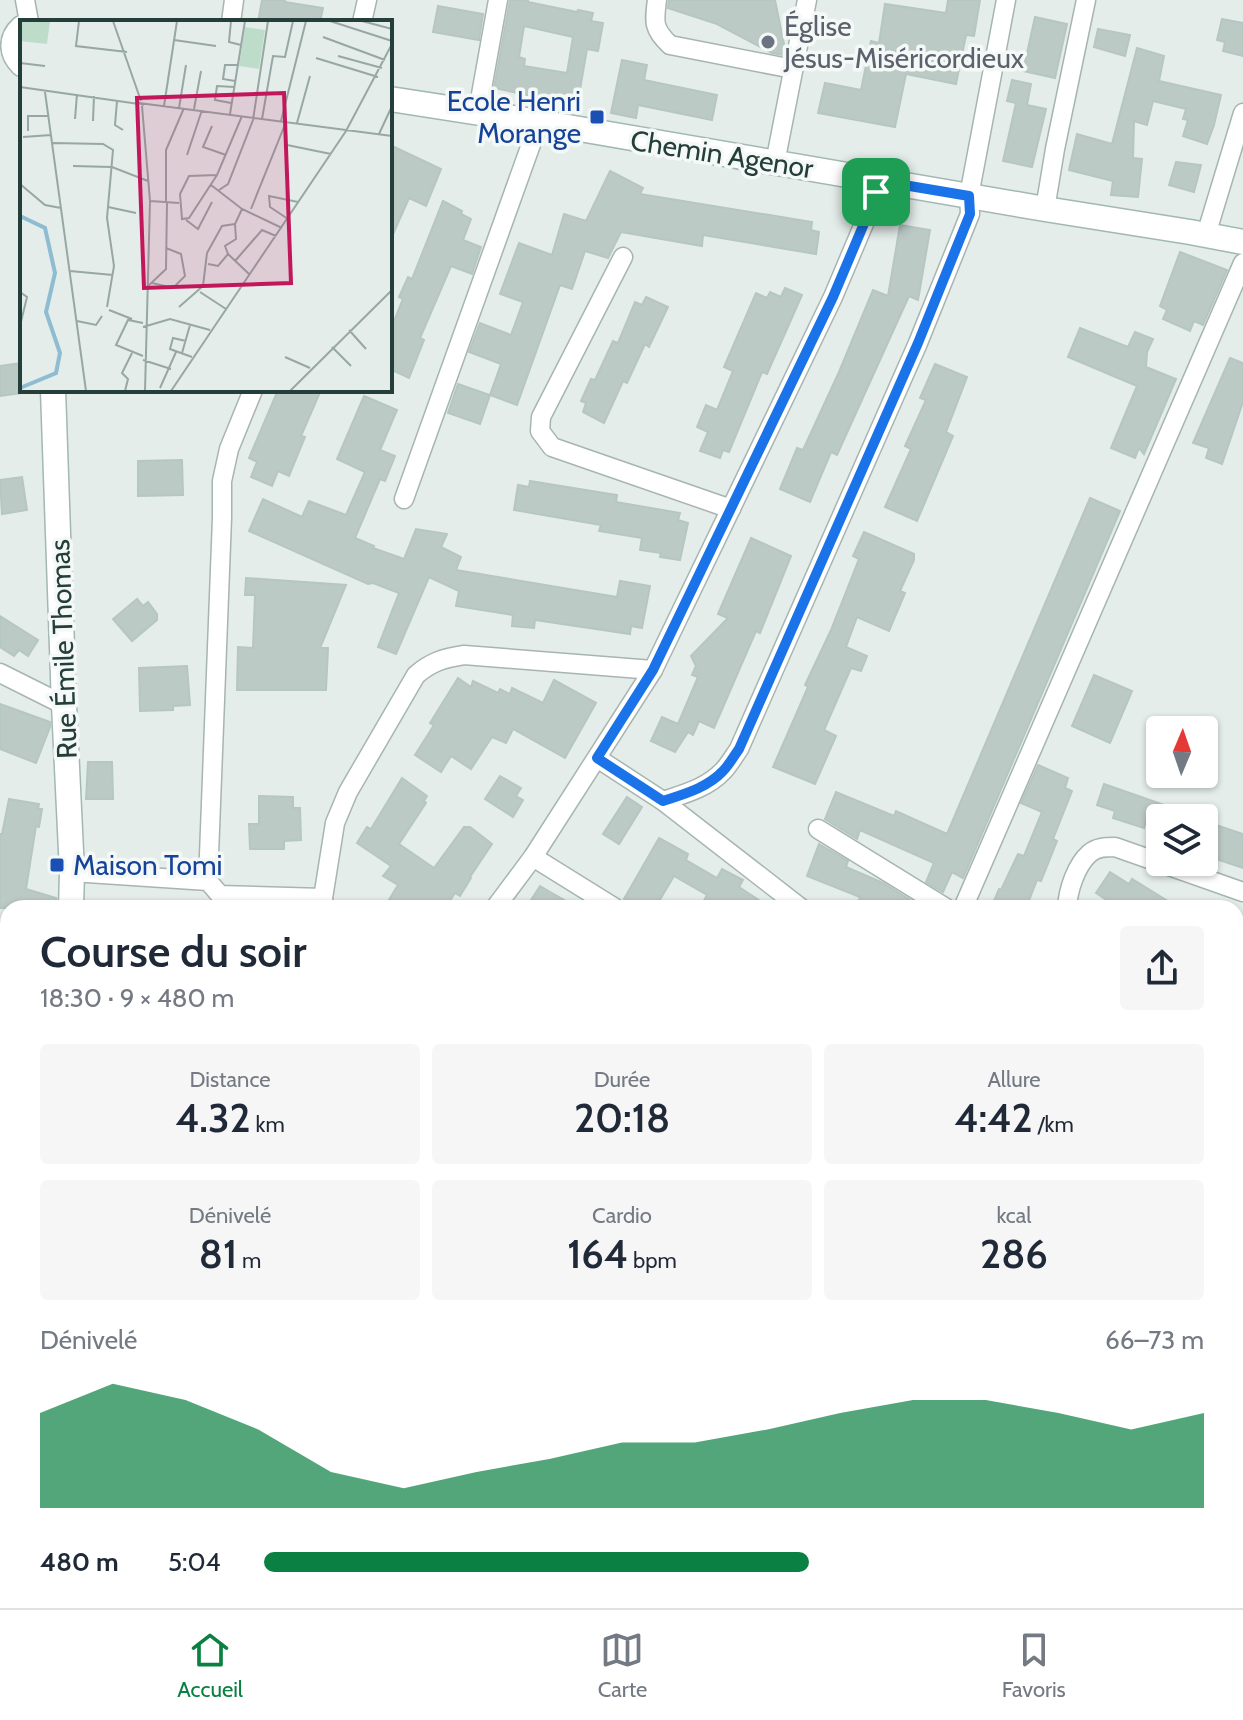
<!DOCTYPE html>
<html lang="fr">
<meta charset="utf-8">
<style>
:root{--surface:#fff;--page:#f6f6f7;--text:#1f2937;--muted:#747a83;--line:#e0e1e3;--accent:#0b8043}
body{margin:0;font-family:Cabin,sans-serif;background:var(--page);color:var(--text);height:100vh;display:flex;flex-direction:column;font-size:30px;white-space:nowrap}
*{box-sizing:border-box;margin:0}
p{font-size:26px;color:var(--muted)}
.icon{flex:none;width:44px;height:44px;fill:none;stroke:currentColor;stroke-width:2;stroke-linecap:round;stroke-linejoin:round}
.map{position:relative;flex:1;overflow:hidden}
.drawer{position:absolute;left:0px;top:900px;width:1244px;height:708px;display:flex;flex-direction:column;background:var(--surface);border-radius:24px 24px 0 0;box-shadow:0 2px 6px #0004}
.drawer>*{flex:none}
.needle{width:52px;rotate:2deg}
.fabs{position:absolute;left:1146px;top:716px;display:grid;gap:16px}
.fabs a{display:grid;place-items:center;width:72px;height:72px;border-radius:8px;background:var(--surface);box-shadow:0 2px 6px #0004;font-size:40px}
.pin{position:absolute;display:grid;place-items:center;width:68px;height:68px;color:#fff;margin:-34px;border-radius:16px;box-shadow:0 4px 12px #0006}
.round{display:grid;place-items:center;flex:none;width:84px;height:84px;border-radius:8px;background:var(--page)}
.headline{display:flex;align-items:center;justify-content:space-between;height:136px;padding:0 40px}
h1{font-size:44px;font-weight:600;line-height:60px}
.metrics{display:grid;grid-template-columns:repeat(3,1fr);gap:12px;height:136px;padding:8px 40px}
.metrics div{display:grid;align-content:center;border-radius:8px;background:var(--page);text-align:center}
.metrics b{font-size:40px;font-weight:600}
.metrics small{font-size:22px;font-weight:400}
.metrics p{font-size:22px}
.chart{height:224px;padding:16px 40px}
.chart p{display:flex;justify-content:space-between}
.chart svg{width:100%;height:144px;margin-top:8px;fill:var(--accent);opacity:.7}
ul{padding:0 40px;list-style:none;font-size:26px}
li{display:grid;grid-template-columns:128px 96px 1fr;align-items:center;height:60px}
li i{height:20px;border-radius:10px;background:var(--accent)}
.tabs{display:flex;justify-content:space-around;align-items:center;height:112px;border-top:2px solid var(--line);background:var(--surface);font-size:22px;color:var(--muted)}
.tabs a{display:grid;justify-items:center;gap:4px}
.tabs .active{color:var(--accent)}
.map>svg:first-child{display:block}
.building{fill:#bccac6;stroke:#b6c6c2;stroke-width:2;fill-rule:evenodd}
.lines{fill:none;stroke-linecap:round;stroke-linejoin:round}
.lane-casing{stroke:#a7b5b2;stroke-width:12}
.street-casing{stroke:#a7b5b2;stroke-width:21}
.secondary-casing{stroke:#a2b8b3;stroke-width:27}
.path{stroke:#85afa8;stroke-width:4;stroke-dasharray:4 6;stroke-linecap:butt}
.lane{stroke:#fff;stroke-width:9}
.street{stroke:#fff;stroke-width:18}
.secondary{stroke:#fff;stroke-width:24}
.route-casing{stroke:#fff;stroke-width:16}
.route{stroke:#1a73e8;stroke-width:10}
.worship-dot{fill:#6b7280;stroke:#f4f9f7;stroke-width:3}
.transit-dot{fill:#1a4fb4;stroke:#f4f9f7;stroke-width:3}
.labels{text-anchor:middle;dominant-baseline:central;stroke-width:7;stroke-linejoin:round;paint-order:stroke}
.worship-label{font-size:28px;fill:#5b616d;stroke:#f4f9f7;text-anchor:start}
.transit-label{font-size:28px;fill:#164399;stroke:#f4f9f7;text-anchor:end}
.street-label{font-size:28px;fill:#243e3a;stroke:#f4f9f7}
.inset-river{fill:none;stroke:#8ebcd0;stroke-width:4}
.inset-road{fill:none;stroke:#97a7a4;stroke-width:2}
.view{fill:#c2185b;fill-opacity:0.15;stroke:#c2185b;stroke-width:4}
.inset-edge{fill:none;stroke:#243e3a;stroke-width:4}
</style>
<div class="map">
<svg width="1243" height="1608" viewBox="0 0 1243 1608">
<rect width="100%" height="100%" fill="#e4edea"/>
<g class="building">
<polygon points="262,0 285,0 285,2 323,8 320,22 258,22"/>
<path d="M 510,0 L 528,0 L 528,2 L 577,12 L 578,10 L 593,13 L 591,21 L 603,23 L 598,51 L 587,49 L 578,101 L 543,95 L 542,98 L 494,88 ZM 524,26 L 573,37 L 567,73 L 524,66 L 525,59 L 519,57 Z"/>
<polygon points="669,0 775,0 785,49 784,55 772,53 717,24 668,8"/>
<polygon points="948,0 980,0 974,36 966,35 956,84 906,74 895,127 818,113 825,83 861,90 871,41 879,43 885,4 946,13"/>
<polygon points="438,6 483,14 479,40 433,32"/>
<polygon points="1035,17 1067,24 1055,78 1023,71"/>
<polygon points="1222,19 1243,23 1243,56 1223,51 1225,42 1217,40"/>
<polygon points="1098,29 1130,35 1125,56 1094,47"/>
<polygon points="1137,48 1164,56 1159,81 1221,95 1214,125 1207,144 1183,136 1188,120 1183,119 1186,109 1153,101 1147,125 1134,121 1133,158 1142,159 1138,197 1111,195 1113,181 1069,170 1077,134 1112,144"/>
<polygon points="622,60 647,65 644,80 717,95 712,120 638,105 636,118 611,113"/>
<polygon points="1012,80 1031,84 1027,105 1046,109 1032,167 1003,161 1016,103 1007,101"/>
<polygon points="390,145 441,169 426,206 409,198 390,241"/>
<polygon points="1176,162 1201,165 1194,192 1169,185"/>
<polygon points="610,171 643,188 640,194 812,222 811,230 819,232 816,254 703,235 702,246 621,232 608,258 585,251 572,289 560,285 517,405 490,395 501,364 469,352 480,323 511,335 523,302 500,294 519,243 552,255 564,214 586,221"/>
<polygon points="443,201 462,211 461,214 471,219 463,240 481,247 472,274 451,266 420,338 424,340 409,378 390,369 390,331 403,299 399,297 408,277 412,279"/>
<polygon points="900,225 930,230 918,300 909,296 837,455 831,452 810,502 780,489 797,448 803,450 839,372 873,290 888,296"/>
<polygon points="1180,252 1227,270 1203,325 1194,321 1190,331 1163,319 1167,310 1160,306"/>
<polygon points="785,288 802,295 767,374 762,372 729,452 723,450 720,458 700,451 708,432 697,427 706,405 717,410 733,371 724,367 756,293 767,298 770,292 781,297"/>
<polygon points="646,297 668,307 649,347 645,344 627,383 623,381 604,423 583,412 586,403 581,401 591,379 595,380 613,341 618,343 635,302 642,305"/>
<polygon points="1080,328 1128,347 1135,332 1153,339 1147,352 1146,367 1176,379 1144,454 1139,448 1135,458 1111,448 1137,386 1068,357"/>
<polygon points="1230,358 1243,363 1243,402 1222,464 1206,458 1209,448 1193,443"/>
<polygon points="22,363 22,393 0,396 0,366"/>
<polygon points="935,364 967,377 946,432 953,436 917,521 885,507 911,449 905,446 926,400 920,398"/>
<polygon points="458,384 490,395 480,424 448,413"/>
<polygon points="278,390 321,390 301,436 305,437 289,476 278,471 272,486 251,477 257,462 249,458"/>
<polygon points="364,396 397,410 380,450 395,456 385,481 380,479 355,538 374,546 373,548 404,559 416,529 447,534 441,547 461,557 456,570 617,597 620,581 650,586 642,628 631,626 630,634 535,620 534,628 512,626 513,615 456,606 459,591 429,577 396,654 378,647 399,593 373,583 368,584 249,531 263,499 302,517 309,501 346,515 365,472 337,459"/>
<polygon points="182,460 183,495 138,496 138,461"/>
<polygon points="22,477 27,510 2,514 0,480"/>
<polygon points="530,481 617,495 616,502 680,513 678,520 688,523 680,560 660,557 661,553 640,550 642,538 599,531 601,525 514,510 518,485 529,487"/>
<polygon points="1090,498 1120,511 963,878 952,872 943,892 926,882 934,863 860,830 857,839 825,819 836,792 894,816 896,811 947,834"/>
<polygon points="864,532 914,554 914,560 900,591 905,593 889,631 857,617 846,647 867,656 861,671 851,668 824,730 836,736 815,784 773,767 808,687 805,685 831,630 859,559 853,556"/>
<polygon points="751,538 791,556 760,633 756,631 714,728 699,721 693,735 688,732 675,752 651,741 662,717 678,724 698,677 692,675 696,666 691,656 728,618 718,614"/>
<polygon points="246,578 346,585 320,648 328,648 326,690 237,690 238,647 253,648 255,595 245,595"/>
<polygon points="137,599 143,606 148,602 157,614 157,620 132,641 113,619"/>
<polygon points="0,616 38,640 28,656 19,650 14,656 0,647"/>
<polygon points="187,666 190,705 173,706 173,710 140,711 139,668"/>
<polygon points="1094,675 1132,691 1110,743 1072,726"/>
<polygon points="458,678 471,687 473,681 498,693 500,689 510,694 512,688 543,703 554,680 596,703 565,758 513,729 506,743 492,737 471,769 451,756 441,772 415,755 434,725 430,723"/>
<polygon points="0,704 50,722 50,727 36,763 0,749"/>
<polygon points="88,762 112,762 113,799 86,799"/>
<polygon points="1038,765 1068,778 1065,788 1072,791 1053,839 1057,841 1041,881 1037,880 1026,908 991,908 999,889 1001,890 1018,854 1024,856 1042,812 1021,803"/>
<polygon points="500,776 521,788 516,796 523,800 513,817 485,799"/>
<polygon points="402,778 427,796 424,801 426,803 399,844 434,868 464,827 470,827 492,844 470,877 471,878 460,896 455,893 445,908 384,908 398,885 383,876 391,866 357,843 367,827 371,829"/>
<polygon points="1104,784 1193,815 1192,818 1147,818 1144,828 1113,818 1115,811 1097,805"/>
<polygon points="259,796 293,797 293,808 300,808 301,840 284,841 284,849 250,849 249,824 259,824"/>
<polygon points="627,797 642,807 619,844 603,834"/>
<polygon points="9,799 39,804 38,809 42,809 39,827 36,826 26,889 56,898 56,908 0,908 0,834 2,834"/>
<polygon points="1204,821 1243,834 1243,868 1204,855"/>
<polygon points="659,838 688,854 686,860 717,878 722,869 743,880 739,887 771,908 700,908 707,895 674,876 655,908 639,908 624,899"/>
<polygon points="819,844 848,861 846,867 883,883 923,908 856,908 860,897 807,876"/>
<polygon points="1110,872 1129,884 1132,879 1179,908 1119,908 1096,893"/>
<polygon points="540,886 552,893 578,908 526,908"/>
</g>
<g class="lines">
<defs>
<g id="lane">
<polyline points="0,1575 8,1577"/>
<polyline points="690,1600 701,1608"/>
</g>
<g id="street">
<polyline points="25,0 29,22"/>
<path d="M 657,0 C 654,22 653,29 670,45 L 793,69"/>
<polyline points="231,22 234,0"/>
<polyline points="362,22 367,0"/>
<polyline points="478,111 498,0"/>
<polyline points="775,163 807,0"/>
<polyline points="1045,209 1055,149 1086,0"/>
<polyline points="1206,235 1243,113"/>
<polyline points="623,257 541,417 540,431 552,447 731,509"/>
<polyline points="404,499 539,122"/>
<polyline points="0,673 64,705"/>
<polyline points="597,758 663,801 801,908"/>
<path d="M 663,801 C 684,794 707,788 723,771 C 729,765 734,756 739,749 L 918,343 L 970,214 L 969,196 L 1006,0"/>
<polyline points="818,829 946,908"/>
<polyline points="533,857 615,908"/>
<polyline points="72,872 208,881 220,895 323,898"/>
<polyline points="208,881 222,518 222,481 229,449 253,390"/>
<path d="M 324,908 L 323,898 L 335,823 L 348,792 L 416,675 C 431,662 444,658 464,655 L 653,670"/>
<polyline points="495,908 533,857 653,670 833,297 874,200 880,181"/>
<polyline points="963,908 1243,263"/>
<path d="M 1067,908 C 1068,890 1076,865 1090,853 C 1097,847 1106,847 1115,847 L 1243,892"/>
<polyline points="1236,1062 1243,1052"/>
<polyline points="110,1600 129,1608"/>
<polyline points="260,1608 276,1600"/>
<polyline points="496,1608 501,1600"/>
<polyline points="833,1608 838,1600"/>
</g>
<g id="secondary">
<path d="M 22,28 C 10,39 11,53 22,64"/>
<polyline points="390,99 539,122 1045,209 1190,232 1243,242"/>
<polyline points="53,390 64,705 72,872 71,908"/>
<polyline points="11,1608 12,1600"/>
</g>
</defs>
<use href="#lane" class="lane-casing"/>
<use href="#street" class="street-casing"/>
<use href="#secondary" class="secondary-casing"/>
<polyline class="path" points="1236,1165 1243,1169"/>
<use href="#lane" class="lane"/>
<use href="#street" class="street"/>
<use href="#secondary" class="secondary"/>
</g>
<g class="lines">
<defs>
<path id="route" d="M 880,181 L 969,196 L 970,214 L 918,343 L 739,749 C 734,756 729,765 723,771 C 707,788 684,794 663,801 L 597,758 L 653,670 L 833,297 L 874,200 Z"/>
</defs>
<use href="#route" class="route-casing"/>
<use href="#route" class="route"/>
</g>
<circle class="worship-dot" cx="768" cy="42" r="8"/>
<g class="transit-dot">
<rect x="589" y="109" width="16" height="16" rx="4"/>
<rect x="49" y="857" width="16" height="16" rx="4"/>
</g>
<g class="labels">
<g class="worship-label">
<text x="784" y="26">Église<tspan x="784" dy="32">Jésus-Miséricordieux</tspan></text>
</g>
<g class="transit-label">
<text x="581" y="101">Ecole Henri<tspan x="581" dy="32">Morange</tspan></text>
<text x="73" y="865" text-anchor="start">Maison Tomi</text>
</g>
<g class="street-label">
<text transform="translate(722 154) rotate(9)">Chemin Agenor</text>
<text transform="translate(63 649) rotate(-92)">Rue Émile Thomas</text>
</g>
</g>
<g transform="translate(20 20)">
<rect width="372" height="372" fill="#e4edea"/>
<path d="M 0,1 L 30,1 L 27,24 L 0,21 ZM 225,7 L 245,10 L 239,49 L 219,46 Z" fill="#bdddca"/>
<path class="inset-river" d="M 0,196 L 25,208 L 35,253 L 26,292 L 40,333 L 36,353 L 0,368"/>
<path class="inset-road" d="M 59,1 L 56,26 L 107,32M 93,1 L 121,81M 211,1 L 209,22 L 221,25M 310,1 L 372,21M 342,1 L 372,9M 303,17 L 365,40M 154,20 L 196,26M 318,36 L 362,48M 296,38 L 358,57M 0,43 L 25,46M 215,61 L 203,59 L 205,45 L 218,45M 0,67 L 119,84M 25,72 L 66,371M 97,81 L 95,105 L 103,110M 211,83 L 195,80 L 197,66 L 214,67M 124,85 L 119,83 L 372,116M 122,86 L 130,181 L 125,371M 144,86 L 157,1M 159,88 L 166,45M 174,89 L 181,51M 210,94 L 225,1M 55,99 L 57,74M 242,99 L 253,36 L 265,37 L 273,1M 73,101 L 74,76M 261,101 L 286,1M 277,103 L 290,56M 192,106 L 183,127 L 206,135M 8,111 L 8,96 L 29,96M 359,114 L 372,86M 3,117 L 31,115M 33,123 L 83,124 L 93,130 L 87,198 L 94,246 L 87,287M 267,125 L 311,134M 167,135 L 182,90M 53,146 L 92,147 L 128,161M 197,155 L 169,156 L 160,174 L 162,199 L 169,198 L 197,155 L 222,96M 0,164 L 25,185 L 41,188M 191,165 L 222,189 L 262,208M 199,170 L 208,164 L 233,100 L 248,1M 130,181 L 159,183M 146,181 L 146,130 L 164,88M 88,187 L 116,193M 231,189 L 266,102M 268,199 L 250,187 L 249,176 L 278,182M 166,200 L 178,209 L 192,182M 208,234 L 229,254M 215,241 L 242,210 L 256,216M 188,244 L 198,246 L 208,234 L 205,226 L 216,219 L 215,204 L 222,189M 50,251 L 93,255M 132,263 L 153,268 L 165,256 L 161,234 L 146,228M 126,268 L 146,249 L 147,183M 0,272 L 7,277 L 0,306M 180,272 L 206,289M 159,287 L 183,266 L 187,233 L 202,206 L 215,204M 89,290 L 112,299M 57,301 L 76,305 L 82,296M 123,307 L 150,299 L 190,310M 329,310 L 346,329M 166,321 L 153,318 L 150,329 L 172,337M 312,327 L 331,346M 162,333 L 170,305M 123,336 L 96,325 L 108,300 L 123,303M 265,337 L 290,348M 123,340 L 151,349M 140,368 L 156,332M 105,371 L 108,359 L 102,353 L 112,333M 151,371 L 326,111 L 372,24M 270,371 L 372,270"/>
<path class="view" d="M 264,73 L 271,263 L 124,268 L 117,78 Z"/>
<rect width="372" height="372" class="inset-edge"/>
</g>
</svg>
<div class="fabs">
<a><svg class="needle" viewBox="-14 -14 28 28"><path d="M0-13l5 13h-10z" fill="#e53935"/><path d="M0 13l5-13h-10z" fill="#747a83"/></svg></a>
<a><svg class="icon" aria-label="layers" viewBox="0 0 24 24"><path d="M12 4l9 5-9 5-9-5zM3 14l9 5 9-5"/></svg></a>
</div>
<div class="pin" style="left:876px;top:192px;background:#1e9e55"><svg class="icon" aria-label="arrive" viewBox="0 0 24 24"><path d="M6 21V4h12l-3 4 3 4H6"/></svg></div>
<section class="drawer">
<div class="headline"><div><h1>Course du soir</h1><p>18:30 · 9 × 480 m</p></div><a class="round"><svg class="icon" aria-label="share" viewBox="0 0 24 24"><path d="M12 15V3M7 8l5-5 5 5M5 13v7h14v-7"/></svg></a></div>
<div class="metrics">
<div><p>Distance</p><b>4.32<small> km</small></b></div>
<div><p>Durée</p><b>20:18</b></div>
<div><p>Allure</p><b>4:42<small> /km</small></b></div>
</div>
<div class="metrics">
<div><p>Dénivelé</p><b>81<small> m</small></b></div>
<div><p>Cardio</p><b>164<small> bpm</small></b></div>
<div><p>kcal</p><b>286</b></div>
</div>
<div class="chart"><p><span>Dénivelé</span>66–73 m</p>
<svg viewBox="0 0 160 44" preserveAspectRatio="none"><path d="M0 44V15L10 6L20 11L30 20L40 33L50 38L60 33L70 29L80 24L90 24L100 20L110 15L120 11L130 11L140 15L150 20L160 15V44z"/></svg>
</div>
<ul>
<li><b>480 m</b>5:04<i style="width:58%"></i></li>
</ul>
</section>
</div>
<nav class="tabs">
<a class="active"><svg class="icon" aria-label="home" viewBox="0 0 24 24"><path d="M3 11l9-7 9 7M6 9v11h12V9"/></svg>Accueil</a>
<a><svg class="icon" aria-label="map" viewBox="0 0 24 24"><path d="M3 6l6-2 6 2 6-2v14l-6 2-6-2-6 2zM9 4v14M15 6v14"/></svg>Carte</a>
<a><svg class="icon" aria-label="saved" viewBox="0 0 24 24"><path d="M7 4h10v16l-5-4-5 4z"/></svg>Favoris</a>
</nav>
